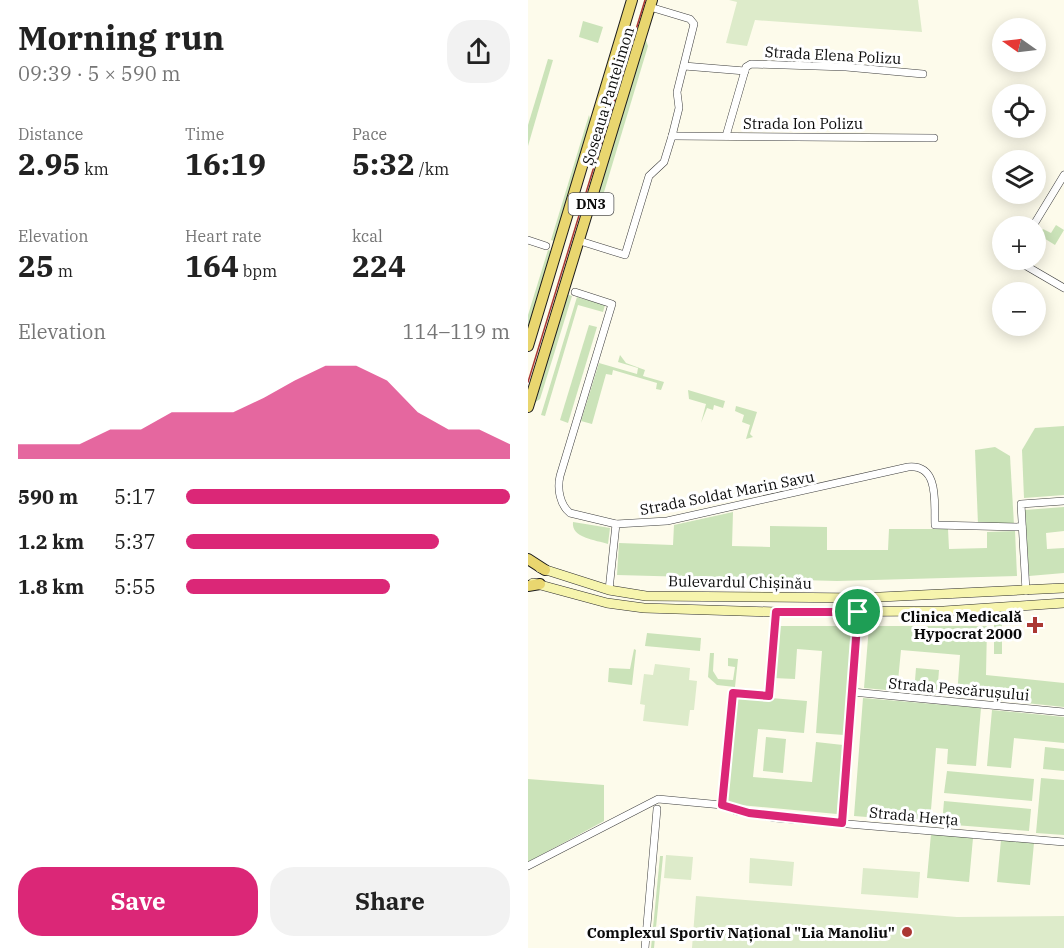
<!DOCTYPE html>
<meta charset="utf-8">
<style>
:root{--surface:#fff;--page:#f2f2f2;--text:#222;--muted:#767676;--accent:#db2777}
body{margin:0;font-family:"IBM Plex Serif",serif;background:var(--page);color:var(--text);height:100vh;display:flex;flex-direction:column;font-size:22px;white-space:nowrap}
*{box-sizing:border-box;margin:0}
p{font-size:20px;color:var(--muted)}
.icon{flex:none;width:33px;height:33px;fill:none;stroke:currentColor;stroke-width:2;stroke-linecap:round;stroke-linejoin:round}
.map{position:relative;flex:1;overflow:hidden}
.sheet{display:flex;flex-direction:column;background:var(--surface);width:528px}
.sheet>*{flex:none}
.needle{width:39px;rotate:284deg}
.tools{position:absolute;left:464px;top:18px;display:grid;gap:12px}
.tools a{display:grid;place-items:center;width:54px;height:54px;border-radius:50%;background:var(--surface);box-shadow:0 3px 15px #0003;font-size:30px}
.pin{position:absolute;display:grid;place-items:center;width:51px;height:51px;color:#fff;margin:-26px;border:3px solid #fff;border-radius:50%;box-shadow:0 2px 6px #0007}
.round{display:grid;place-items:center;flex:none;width:63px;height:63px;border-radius:24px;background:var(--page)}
.overview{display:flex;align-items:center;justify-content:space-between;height:102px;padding:0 18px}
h1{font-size:33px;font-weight:700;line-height:45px}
.metrics{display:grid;grid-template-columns:repeat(3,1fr);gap:9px;height:102px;padding:6px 18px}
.metrics div{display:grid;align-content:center}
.metrics b{font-size:30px;font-weight:700}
.metrics small{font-size:16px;font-weight:400}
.metrics p{font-size:16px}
.chart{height:168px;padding:12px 18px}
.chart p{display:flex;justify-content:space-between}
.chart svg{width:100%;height:108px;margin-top:6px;fill:var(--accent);opacity:.7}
.action{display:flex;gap:12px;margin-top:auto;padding:12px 18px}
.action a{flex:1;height:69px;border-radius:24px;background:var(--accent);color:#fff;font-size:24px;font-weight:700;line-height:69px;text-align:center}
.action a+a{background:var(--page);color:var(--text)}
ul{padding:0 18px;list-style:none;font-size:20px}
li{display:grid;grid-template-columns:96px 72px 1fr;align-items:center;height:45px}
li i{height:15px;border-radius:8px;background:var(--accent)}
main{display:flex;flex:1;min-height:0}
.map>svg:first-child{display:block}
.green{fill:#cbe3b9}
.pitch{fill:#ddebca}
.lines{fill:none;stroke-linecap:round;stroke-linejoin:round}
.street-casing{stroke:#3e3e3e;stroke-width:8}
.secondary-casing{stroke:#2d2d2d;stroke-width:10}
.primary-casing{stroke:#1c1c1c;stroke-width:12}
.street{stroke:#fff;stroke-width:7}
.secondary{stroke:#f6f4ad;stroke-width:9}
.primary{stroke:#e9d66f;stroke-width:10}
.tram{stroke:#ab3733;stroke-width:1.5}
.route-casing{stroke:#fff;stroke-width:12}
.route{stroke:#db2777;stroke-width:8}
.poi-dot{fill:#ab3733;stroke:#fff;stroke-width:2}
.labels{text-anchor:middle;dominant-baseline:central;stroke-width:6;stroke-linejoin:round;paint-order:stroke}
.shield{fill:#fff;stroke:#545454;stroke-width:1.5}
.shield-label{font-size:14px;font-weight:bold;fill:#0b0b0b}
.street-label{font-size:15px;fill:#0b0b0b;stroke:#fff}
.poi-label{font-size:15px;font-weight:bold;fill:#0b0b0b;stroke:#fff;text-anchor:end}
</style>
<main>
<section class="sheet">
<div class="overview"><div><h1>Morning run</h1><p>09:39 · 5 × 590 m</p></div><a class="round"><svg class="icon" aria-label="share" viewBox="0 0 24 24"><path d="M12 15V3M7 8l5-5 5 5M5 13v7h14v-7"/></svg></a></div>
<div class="metrics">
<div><p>Distance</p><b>2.95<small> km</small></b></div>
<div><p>Time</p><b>16:19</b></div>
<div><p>Pace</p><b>5:32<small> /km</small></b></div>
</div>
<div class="metrics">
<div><p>Elevation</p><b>25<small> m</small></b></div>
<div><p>Heart rate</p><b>164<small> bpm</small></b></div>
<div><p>kcal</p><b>224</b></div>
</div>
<div class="chart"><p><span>Elevation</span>114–119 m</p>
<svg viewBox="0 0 160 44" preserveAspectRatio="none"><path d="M0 44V38L10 38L20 38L30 32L40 32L50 25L60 25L70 25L80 19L90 12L100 6L110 6L120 12L130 25L140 32L150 32L160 38V44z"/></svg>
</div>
<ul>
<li><b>590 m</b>5:17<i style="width:100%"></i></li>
<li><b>1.2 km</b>5:37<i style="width:78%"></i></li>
<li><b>1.8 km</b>5:55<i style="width:63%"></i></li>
</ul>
<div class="action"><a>Save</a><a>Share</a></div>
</section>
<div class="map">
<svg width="536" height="948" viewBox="0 0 536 948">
<rect width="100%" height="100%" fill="#fdfbeb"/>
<g class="green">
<polygon points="55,21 75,27 70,43 51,37"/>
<polygon points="116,35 120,46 70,212 66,200"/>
<polygon points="20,59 25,60 0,146 0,125"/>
<polygon points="61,115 64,126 29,242 23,240"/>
<polygon points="528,225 536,230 527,245 511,235 515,229 523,233"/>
<polygon points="20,250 26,252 0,336 0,315"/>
<polygon points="38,294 44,296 12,399 3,405"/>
<polygon points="49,297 77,305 75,312 50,305 17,416 13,415"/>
<polygon points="61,325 69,327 40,423 32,420"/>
<polygon points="92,355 98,363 117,370 115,376 136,382 133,390 128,389 129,383 85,370 84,375 78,374 64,424 53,421 71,363 109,374 110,368 90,362"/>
<polygon points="160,390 197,401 195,408 186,405 185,410 179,408 173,423 178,404 161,399"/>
<polygon points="208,406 229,412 222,434 225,437 218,439 222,425 214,422 216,415 207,411"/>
<polygon points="536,426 536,495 496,498 494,450 507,428"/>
<polygon points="467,447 482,456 486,525 450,524 447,450"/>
<polygon points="536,507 536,531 518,533 519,549 536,548 536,573 501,576 497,510"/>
<polygon points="205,512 204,546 242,547 242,526 299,527 299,550 360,550 361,529 420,529 421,549 459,548 459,532 487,531 489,576 309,581 89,575 91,543 145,545 146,525"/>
<path d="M 45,522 L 82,528 L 80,544 C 68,540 43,538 45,522 Z"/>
<polygon points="474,623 474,654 466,654 466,624"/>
<polygon points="250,626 324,626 316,735 288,733 294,651 269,649 267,679 245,678"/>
<polygon points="341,626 459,626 458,675 536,683 536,707 429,696 432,655 373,650 369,691 336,688"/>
<polygon points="119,633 173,638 172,651 117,646"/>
<polygon points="106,649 108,650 104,685 80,682 81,668 102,669"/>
<polygon points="182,653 186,653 185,671 190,679 205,680 207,667 200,666 200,658 210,659 207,687 189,685 180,677"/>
<polygon points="388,668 411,670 409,695 386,693"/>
<polygon points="208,695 279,701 276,733 230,729 225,777 284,782 288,742 315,745 309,814 201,804 198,801"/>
<polygon points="335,698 453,708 448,766 419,764 420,749 408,748 402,822 326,816"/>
<polygon points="464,710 536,717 536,743 486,738 483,768 459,766"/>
<polygon points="238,737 258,739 255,773 235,771"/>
<polygon points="517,747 536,749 536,771 515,769"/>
<polygon points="419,771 506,779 504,801 416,793"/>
<polygon points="513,778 536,780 536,835 508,833"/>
<polygon points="0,779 76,785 76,821 0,862"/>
<polygon points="416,801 503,809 501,831 414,824"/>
<polygon points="403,834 445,838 441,882 399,878"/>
<polygon points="473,840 506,843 502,885 469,882"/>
<polygon points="132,856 135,856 126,948 123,948"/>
</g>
<g class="pitch">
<polygon points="201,0 390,0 394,32 227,20 219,46 198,43 209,2"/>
<polygon points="127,664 162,668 161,680 169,681 166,710 162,710 160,726 115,721 117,705 112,704 116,674 125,675"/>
<polygon points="138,855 165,857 163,880 136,878"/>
<polygon points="222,858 266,862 264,886 221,883"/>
<polygon points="335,868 392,872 390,898 333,894"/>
<polygon points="168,896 429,917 536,916 536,948 164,948"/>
</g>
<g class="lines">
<defs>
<g id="street">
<polyline points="156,66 217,71"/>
<polyline points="144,136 406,138"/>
<polyline points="198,136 218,67 223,64 318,67 395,74"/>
<polyline points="505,226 536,175"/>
<polyline points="0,240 18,246"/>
<polyline points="52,241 97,255 121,176 136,162 144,136 151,108 149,92 166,24 162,19 122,7"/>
<polyline points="488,260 536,288"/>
<path d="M 47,292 L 84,304 L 32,476 C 29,489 32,505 42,513 L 88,524"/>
<path d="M 81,590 L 88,524 L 139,521 L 380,467 C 412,464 406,504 407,525 L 494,527"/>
<polyline points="498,591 493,504 536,501"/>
<polyline points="324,692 536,712"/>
<polyline points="194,805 205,693 241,696 248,612"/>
<polyline points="314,823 331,611"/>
<polyline points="0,866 130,799 194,805 208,811 248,818 536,842"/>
<polyline points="117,948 129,809"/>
</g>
<g id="secondary">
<polyline points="12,568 81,590 118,596 332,598 536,588"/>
<polyline points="5,583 79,603 116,608 248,612 416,611 536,603"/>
</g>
<g id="primary">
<polyline points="0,346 104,0"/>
<polyline points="0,407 124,0"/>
<polyline points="0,559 17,570"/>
<polyline points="0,586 12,584"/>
</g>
</defs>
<use href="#street" class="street-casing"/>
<use href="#secondary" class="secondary-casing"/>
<use href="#primary" class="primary-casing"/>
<use href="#street" class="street"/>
<use href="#secondary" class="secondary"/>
<use href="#primary" class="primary"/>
<polyline class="tram" points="0,382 117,0"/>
</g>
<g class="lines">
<defs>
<polygon id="route" points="248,612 330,612 314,823 221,813 194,805 205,693 241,696"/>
</defs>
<use href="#route" class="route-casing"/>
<use href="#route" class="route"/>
</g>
<g class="poi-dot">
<path d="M504 616h6v6h6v6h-6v6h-6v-6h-6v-6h6z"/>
<circle cx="379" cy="932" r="6"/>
</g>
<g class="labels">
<rect class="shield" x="40.5" y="193" width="45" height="22" rx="4.5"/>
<g class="shield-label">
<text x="63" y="204">DN3</text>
</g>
<g class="street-label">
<text transform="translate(305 55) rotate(3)">Strada Elena Polizu</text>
<text transform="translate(80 96) rotate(-73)">Șoseaua Pantelimon</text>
<text x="275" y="123">Strada Ion Polizu</text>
<text transform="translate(199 493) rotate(-11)">Strada Soldat Marin Savu</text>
<text transform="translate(212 582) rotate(1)">Bulevardul Chișinău</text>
<text transform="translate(431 689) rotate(5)">Strada Pescărușului</text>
<text transform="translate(386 816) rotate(5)">Strada Herța</text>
</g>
<g class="poi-label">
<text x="494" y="616">Clinica Medicală<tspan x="494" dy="17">Hypocrat 2000</tspan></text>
<text x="367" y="932">Complexul Sportiv Național "Lia Manoliu"</text>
</g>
</g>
</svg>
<div class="tools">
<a><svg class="needle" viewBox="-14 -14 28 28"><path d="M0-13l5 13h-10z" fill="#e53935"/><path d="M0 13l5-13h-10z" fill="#767676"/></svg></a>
<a><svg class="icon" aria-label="locate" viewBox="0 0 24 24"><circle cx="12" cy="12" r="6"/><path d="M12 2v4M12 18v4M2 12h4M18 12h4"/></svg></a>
<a><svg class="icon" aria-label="layers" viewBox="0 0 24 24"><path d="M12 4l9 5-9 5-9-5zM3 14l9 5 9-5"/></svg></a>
<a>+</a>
<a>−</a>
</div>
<div class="pin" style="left:330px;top:612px;background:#1e9e55"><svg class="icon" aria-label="arrive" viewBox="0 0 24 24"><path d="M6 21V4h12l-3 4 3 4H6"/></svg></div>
</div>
</main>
